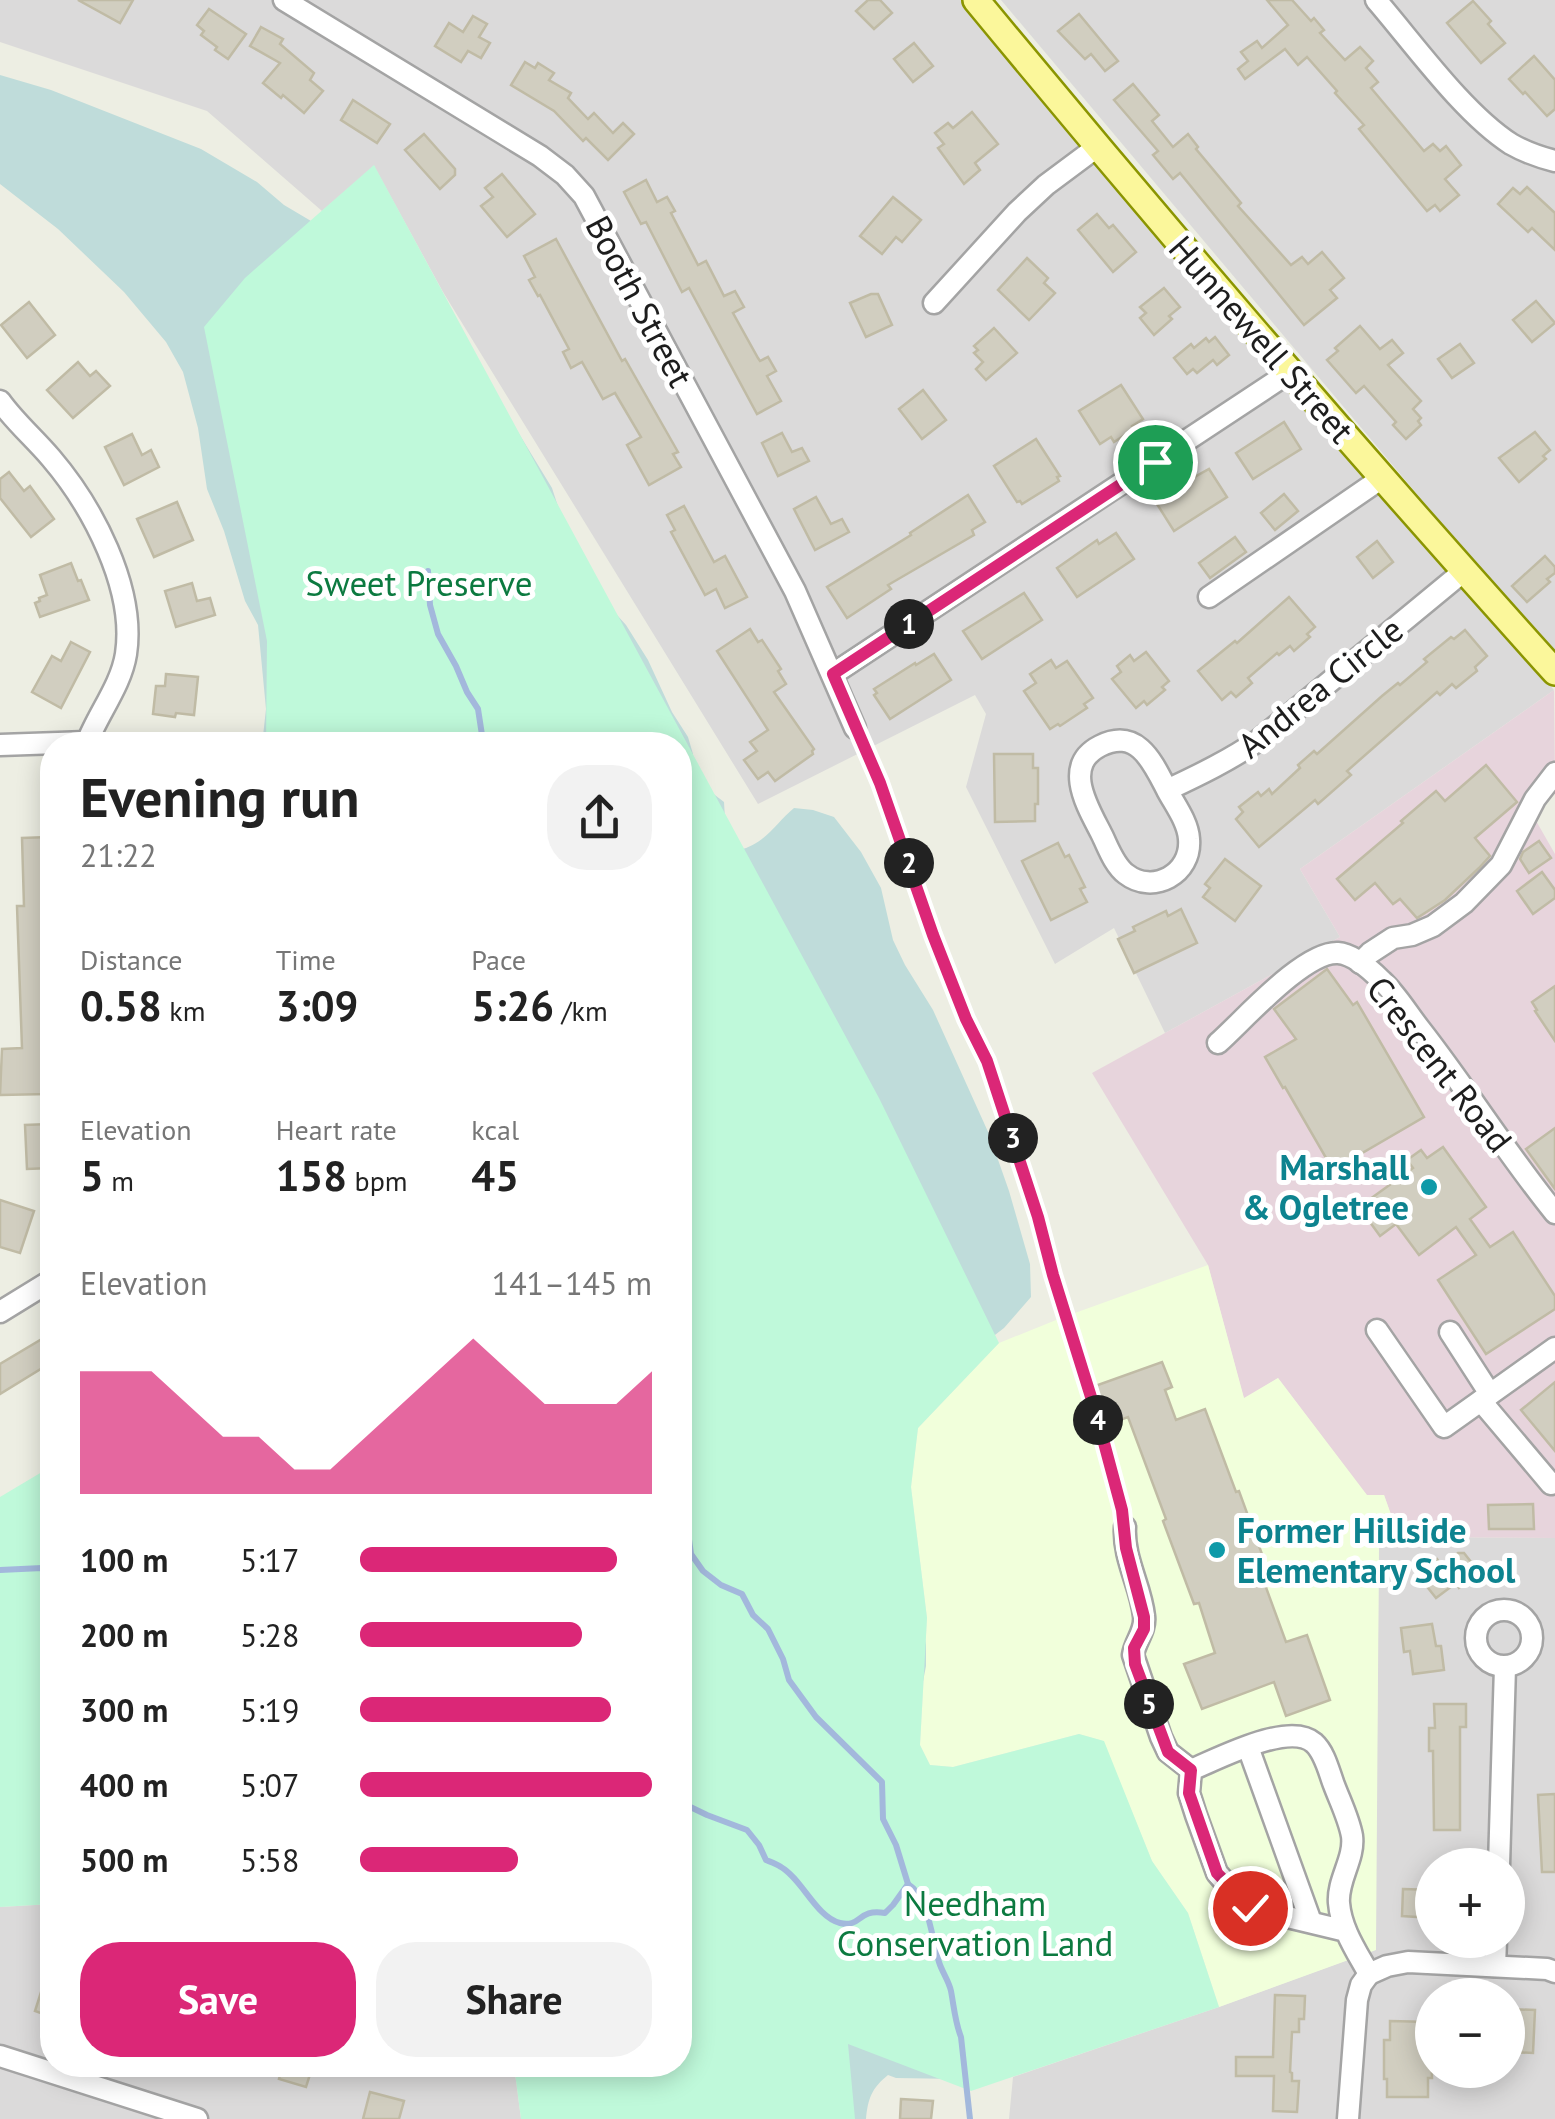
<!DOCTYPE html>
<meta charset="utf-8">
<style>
:root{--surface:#fff;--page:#f2f2f2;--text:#222;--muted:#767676;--accent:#db2777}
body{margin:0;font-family:"PT Sans",sans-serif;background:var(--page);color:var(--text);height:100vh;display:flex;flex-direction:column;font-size:38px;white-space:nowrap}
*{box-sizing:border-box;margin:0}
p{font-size:32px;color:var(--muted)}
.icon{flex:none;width:55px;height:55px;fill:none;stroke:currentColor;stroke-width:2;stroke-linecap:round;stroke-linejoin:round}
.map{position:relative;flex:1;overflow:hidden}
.panel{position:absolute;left:40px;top:732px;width:652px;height:1345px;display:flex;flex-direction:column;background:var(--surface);border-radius:40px;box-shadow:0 5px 25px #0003}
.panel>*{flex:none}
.buttons{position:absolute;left:1415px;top:1848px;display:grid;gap:20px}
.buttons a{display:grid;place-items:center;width:110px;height:110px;border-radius:50%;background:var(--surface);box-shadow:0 5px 25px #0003;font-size:50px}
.pin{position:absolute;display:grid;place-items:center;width:85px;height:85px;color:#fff;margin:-42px;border:5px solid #fff;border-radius:50%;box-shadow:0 2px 10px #0007}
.km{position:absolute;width:50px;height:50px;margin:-25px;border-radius:50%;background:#222;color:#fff;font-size:28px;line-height:50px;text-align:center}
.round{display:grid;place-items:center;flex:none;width:105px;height:105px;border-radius:40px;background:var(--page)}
.head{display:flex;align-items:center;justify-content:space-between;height:170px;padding:0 40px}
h1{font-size:55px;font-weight:700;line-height:75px}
.stats{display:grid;grid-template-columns:repeat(3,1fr);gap:15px;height:170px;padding:10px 40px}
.stats div{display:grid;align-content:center}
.stats b{font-size:42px;font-weight:700}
.stats small{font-size:28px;font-weight:400}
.stats p{font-size:28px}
.chart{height:280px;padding:20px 40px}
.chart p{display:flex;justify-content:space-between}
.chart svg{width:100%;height:180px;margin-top:10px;fill:var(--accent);opacity:.7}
.action{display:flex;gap:20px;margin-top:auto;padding:20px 40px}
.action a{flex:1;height:115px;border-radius:40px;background:var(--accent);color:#fff;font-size:40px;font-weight:700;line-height:115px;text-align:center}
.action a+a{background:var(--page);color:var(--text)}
ul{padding:0 40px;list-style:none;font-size:32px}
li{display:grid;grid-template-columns:160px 120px 1fr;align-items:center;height:75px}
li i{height:25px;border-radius:12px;background:var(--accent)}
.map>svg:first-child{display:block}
.residential{fill:#dbdada;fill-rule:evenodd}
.industrial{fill:#e7d4dc}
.education{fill:#f1ffdb}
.wetland{fill:#bfdcda}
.park{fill:#bff9da}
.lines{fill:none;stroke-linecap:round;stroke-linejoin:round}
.stream{stroke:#a3b8dc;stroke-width:6}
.building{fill:#d1cec0;stroke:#c0bba5;stroke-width:2.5}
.minor-casing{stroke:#a4a4a4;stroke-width:25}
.major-casing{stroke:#8b9501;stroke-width:30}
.path{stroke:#f9b169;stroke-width:4;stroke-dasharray:5 5;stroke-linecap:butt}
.minor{stroke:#fff;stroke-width:20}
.major{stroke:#fbf79b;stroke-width:25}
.route-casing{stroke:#fff;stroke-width:20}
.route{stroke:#db2777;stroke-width:12}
.culture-dot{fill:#0f9aa8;stroke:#fff;stroke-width:4}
.labels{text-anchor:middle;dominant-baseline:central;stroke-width:10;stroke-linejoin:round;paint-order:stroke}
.street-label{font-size:35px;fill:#1d1d1d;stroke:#fff}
.park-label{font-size:35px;fill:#0c7a40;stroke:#fff}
.culture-label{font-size:35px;font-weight:bold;fill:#0d838f;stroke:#fff;text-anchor:end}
</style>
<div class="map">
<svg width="1555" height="2119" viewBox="0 0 1555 2119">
<rect width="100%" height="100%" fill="#edeee3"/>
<g class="residential">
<polygon points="0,0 964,0 1139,213 1554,690 1300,869 1340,937 1165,1033 1114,928 1055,964 966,787 986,714 975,695 758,804 443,292 374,166 322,211 207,111 0,42"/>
<polygon points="1001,0 1555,0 1555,658"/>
<path d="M 1399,1537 L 1555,1538 L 1555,2119 L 1009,2119 L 1013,2077 L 1219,2007 L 1375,1950 L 1379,1538 ZM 1432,1865 L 1508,1865 L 1508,1940 L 1432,1940 ZM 1432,1995 L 1508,1995 L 1508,2070 L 1432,2070 Z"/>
<polygon points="52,1904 52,2065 514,2065 521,2119 0,2119 0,1907"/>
</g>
<polygon class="industrial" points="1554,690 1555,782 1535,819 1555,854 1555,1538 1399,1537 1384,1495 1367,1496 1278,1378 1244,1399 1208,1265 1092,1073 1340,937 1300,869"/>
<polygon class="education" points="1208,1265 1244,1398 1278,1378 1367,1495 1384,1495 1399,1537 1379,1539 1376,1950 1219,2007 1188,1913 1152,1861 1103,1741 1079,1734 953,1767 930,1765 920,1745 927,1618 911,1487 918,1428 999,1343 1061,1318"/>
<path class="wetland" d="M 0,75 L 51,90 L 201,149 L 257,182 L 284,205 L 311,221 L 477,365 L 552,488 L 580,574 L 626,625 L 648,660 L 672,712 L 688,737 L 693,754 L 690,765 L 711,792 L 724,802 L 726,835 L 739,850 C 764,845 776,823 794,808 L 813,810 L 834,817 L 861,852 L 881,888 L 893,940 L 905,965 L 933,1010 L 989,1134 L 1009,1191 L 1030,1264 L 1031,1297 L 1004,1328 L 978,1348 L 938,1385 L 897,1472 L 926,1645 L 926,1666 L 914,1728 L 959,2079 L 896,2078 L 888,2075 C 872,2088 868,2098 866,2119 L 791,2119 L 680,2065 L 680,745 L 262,745 L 266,709 L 258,625 L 245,601 L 224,531 L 207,489 L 198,428 L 183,372 L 166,342 L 124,292 L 58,229 L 0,184 Z"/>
<g class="park">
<polygon points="374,165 879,1098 999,1343 918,1428 911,1487 927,1618 920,1745 930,1765 953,1767 1079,1734 1104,1741 1152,1861 1188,1913 1219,2007 971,2091 848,2044 855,2119 521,2119 514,2065 680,2065 680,745 266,745 267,641 204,327 245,278"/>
<polygon points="52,1466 52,1904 0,1907 0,1497"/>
</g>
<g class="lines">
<g class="stream">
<polyline points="428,571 430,605 438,634 456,666 467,692 478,709 482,735 478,745"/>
<polyline points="680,1504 687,1525 691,1554 703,1571 721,1585 742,1594 753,1615 768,1629 783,1659 789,1680 816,1717 882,1782 883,1819 896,1845 908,1884"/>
<polyline points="0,1570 42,1568 52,1573"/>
<path d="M 680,1802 L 707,1815 L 747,1830 L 759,1845 L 766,1860 C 771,1862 777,1864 781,1867 C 802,1879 816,1917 840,1923 C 862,1928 857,1908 885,1913 L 893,1905 L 908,1884 C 929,1897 932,1940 939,1962 C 942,1972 949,1981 951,1991 C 954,2007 955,2022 961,2037 L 970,2119"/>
</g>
</g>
<g class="building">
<polygon points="78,0 133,0 120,23"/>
<polygon points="868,0 880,0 892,13 874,29 856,11"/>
<polygon points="1267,0 1292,0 1311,21 1314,18 1324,30 1320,33 1345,60 1360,47 1373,61 1366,68 1378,82 1371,88 1424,151 1433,144 1440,151 1446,146 1461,165 1445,179 1459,195 1440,211 1435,205 1427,211 1359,129 1364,125 1335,93 1337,91 1307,57 1298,65 1285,49 1245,79 1238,69 1248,61 1241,52 1257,41 1262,48 1288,25"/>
<polygon points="1473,1 1491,21 1488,24 1505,43 1481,63 1447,23"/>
<polygon points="209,9 246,34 228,59 215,50 217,47 201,35 204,31 197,25"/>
<polygon points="1079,14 1118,61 1105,71 1091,54 1085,59 1058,31"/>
<polygon points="473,16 487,24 479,37 490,43 481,58 468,51 461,62 435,46 449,23 463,32"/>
<polygon points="261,27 283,39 280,44 314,73 310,80 323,91 304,113 283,95 281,98 263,83 280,63 250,46"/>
<polygon points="914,43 933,66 913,82 894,59"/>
<polygon points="1534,56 1555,80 1555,109 1547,116 1525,92 1523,94 1509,79"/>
<polygon points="525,62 535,68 538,63 554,73 549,80 571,93 568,98 588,119 594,113 613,133 623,123 634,134 608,160 586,138 583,141 554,111 511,85"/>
<polygon points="1133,84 1159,115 1152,121 1173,147 1188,134 1198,147 1196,149 1241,203 1238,206 1291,265 1302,257 1308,264 1322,252 1344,278 1330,290 1337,298 1304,325 1180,173 1173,179 1153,155 1158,151 1114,100"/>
<polygon points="353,100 390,124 377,143 341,120"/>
<polygon points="972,112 998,144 975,163 980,170 964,184 938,148 944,144 935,133 948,123 953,128"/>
<polygon points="424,134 455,169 455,175 440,189 405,150"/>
<polygon points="502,174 535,214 507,237 481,206 493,197 485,188"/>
<polygon points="646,180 657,202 667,197 675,211 671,213 698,265 706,261 724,296 735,291 744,307 733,313 758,358 760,361 768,357 776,371 767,376 781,401 757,414 689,288 682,292 646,222 641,224 624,192"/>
<polygon points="1527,187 1555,213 1555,250 1532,228 1528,232 1498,204 1513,188 1520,194"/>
<polygon points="893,197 921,220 902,242 896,237 882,254 860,236"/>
<polygon points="1097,214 1109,228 1113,225 1136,252 1113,272 1078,230"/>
<polygon points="556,239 622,361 625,359 678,452 673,454 681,467 649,485 627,445 641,437 615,393 603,399 582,362 571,368 563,352 569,349 540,295 538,296 529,280 535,277 524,256"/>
<polygon points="1027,258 1048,278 1044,283 1055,293 1029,320 998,290"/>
<polygon points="1164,288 1180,307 1169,316 1172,319 1154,335 1140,318 1146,313 1140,307"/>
<polygon points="871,294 878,294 892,325 866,337 850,303"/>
<polygon points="1536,301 1555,323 1532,342 1513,320"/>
<polygon points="29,302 55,335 27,358 1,325"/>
<polygon points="1360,326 1380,349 1392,340 1403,353 1388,365 1421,401 1413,409 1421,418 1418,421 1421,425 1406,439 1393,425 1396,422 1364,386 1356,393 1327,360 1338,351 1335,348"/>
<polygon points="994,328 1017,353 986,380 976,369 983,362 974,353 978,350 974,346"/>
<polygon points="1215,337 1229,355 1217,365 1213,360 1197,373 1193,369 1187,374 1174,358 1191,344 1194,348 1206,338 1209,342"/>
<polygon points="1460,344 1474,363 1452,378 1438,359"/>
<polygon points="78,362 90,376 96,371 110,386 73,418 47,390"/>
<polygon points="1121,385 1143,419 1132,426 1134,429 1114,442 1111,437 1100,444 1079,411"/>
<polygon points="923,390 946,420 922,439 899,409"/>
<polygon points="1284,422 1301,449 1253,479 1236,453"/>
<polygon points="1535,432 1550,450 1543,456 1546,459 1519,482 1499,458"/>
<polygon points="782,433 792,452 802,448 809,461 778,476 762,443"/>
<polygon points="132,434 142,455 151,450 159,467 124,485 105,447"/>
<polygon points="1036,439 1060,476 1057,477 1059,481 1022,504 1020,501 1017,502 994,466"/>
<polygon points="1209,469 1227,497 1174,531 1157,504 1170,495 1168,492"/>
<polygon points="9,472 24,491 30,486 54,519 31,537 0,498 0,479"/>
<polygon points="1284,494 1298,511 1275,530 1261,513"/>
<polygon points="968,495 985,522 972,530 974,535 888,585 891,589 847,618 827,587 911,535 910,533"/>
<polygon points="816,497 831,524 842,519 849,532 815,550 794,509"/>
<polygon points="177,502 193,540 154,557 137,519"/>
<polygon points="684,506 714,562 725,556 747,597 725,608 716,589 705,595 671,532 675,530 667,515"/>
<polygon points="1116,533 1134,559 1077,597 1057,568 1097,540 1099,544"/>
<polygon points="1235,537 1246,552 1210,578 1199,563"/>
<polygon points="1377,541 1393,562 1373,578 1357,557"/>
<polygon points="1545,556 1555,567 1555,573 1547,579 1550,582 1527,602 1512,586"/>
<polygon points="71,563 78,581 81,580 89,600 40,617 35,603 40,601 39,598 47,595 40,575"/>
<polygon points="192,583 197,601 210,598 215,615 176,627 165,591"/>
<polygon points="1024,593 1042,620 982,659 963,631"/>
<polygon points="1289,597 1315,627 1307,634 1310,637 1294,651 1290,646 1279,655 1277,653 1248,678 1252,683 1236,697 1231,692 1222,700 1198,671 1235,641 1237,643"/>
<polygon points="750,629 758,642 762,640 781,669 778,671 786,684 774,692 814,749 812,751 813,754 775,781 768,772 758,779 744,760 757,751 750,742 768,730 717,651"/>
<polygon points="1465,630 1487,656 1475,667 1477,671 1456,688 1452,684 1440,695 1437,692 1347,771 1351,775 1318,804 1315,800 1259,847 1236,819 1243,812 1239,807 1258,792 1261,796 1269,789 1272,794 1300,768 1298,765 1314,751 1317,754 1382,696 1398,683 1400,685 1427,662 1424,659 1451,637 1454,639"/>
<polygon points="71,642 90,652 61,708 32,692 52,656 61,661"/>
<polygon points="1146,652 1169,681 1162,687 1165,690 1147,705 1144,701 1136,708 1112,679 1121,672 1117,666 1130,655 1134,661"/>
<polygon points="934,654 951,680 890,719 874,695 877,693 874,689 915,663 916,665"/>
<polygon points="1051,660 1056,668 1067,661 1093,698 1084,704 1087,708 1060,726 1058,724 1050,729 1024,691 1036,683 1030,674"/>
<polygon points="166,674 198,677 194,715 176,713 175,717 153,714 156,686 165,686"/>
<polygon points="994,754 1033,754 1033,768 1038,768 1038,804 1035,804 1035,821 995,822"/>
<polygon points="1486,765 1517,802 1475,838 1490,856 1479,868 1445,900 1417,918 1400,899 1393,904 1375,883 1355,900 1337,879 1403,823 1401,821 1436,791 1445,801"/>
<polygon points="49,837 51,883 45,883 49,1021 42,1021 42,1070 47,1070 47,1094 0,1095 2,1049 22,1048 17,906 24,906 22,838"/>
<polygon points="1539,841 1551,858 1529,873 1520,859 1523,852"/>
<polygon points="1058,843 1065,857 1069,855 1085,887 1080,889 1087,902 1051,920 1022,861"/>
<polygon points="1225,859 1261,886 1235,921 1203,897 1210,888 1205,884"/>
<polygon points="1542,872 1555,890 1555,898 1533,914 1517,891"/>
<polygon points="1181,909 1197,943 1134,973 1118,939 1135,931 1133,927 1166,911 1168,916"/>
<polygon points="1327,969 1353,1005 1357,1002 1424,1117 1333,1170 1285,1087 1283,1088 1265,1057 1296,1039 1274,1009"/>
<polygon points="1555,986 1555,1041 1535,1011 1537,1010 1532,1002"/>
<polygon points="49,1124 51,1168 27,1169 25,1125"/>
<polygon points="1555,1128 1555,1189 1526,1149"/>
<polygon points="1443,1147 1486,1207 1470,1219 1490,1247 1513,1232 1555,1296 1555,1309 1486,1354 1438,1280 1476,1255 1456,1227 1419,1255 1396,1224 1380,1236 1359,1207 1413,1168 1407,1160 1421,1150 1427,1158"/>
<polygon points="0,1200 34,1211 20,1253 0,1247"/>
<polygon points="52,1333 52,1362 0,1394 0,1364"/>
<polygon points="1162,1362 1172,1387 1165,1390 1176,1420 1205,1409 1236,1492 1239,1491 1271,1579 1264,1582 1286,1642 1307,1635 1330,1700 1286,1716 1274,1682 1202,1709 1184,1664 1215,1653 1199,1603 1194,1604 1163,1521 1166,1519 1128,1417 1109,1424 1095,1386"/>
<polygon points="1555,1382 1555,1451 1521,1410"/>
<polygon points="1533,1504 1534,1529 1489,1529 1488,1505"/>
<polygon points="1458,1553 1464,1553 1479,1572 1459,1588 1456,1583 1436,1598 1417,1574 1437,1559 1442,1566"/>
<polygon points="1432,1624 1436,1646 1441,1646 1444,1670 1413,1674 1410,1651 1404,1652 1401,1628"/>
<polygon points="1434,1704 1466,1704 1466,1727 1460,1727 1460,1830 1434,1830 1433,1751 1429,1751 1429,1728 1435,1728"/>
<polygon points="1555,1794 1555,1872 1542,1872 1538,1795"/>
<polygon points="1403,1889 1432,1890 1432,1918 1402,1916"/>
<polygon points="49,1967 52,1967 52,2017 35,2011"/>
<polygon points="1275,1995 1305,1996 1304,2019 1299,2019 1299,2032 1292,2032 1290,2072 1292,2073 1292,2081 1299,2081 1297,2112 1273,2111 1274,2076 1236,2076 1236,2057 1273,2057"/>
<polygon points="1508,2009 1535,2010 1533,2053 1512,2052 1512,2045 1508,2045"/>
<polygon points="1390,2021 1430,2022 1432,2078 1428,2078 1428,2097 1387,2097 1387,2079 1384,2079 1384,2040 1390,2040"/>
<polygon points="283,2065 313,2065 306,2087 279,2079"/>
<polygon points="370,2092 404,2101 399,2119 363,2119"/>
<polygon points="901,2099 933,2101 931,2119 900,2119"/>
</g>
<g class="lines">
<defs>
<g id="minor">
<polyline points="284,0 540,156 565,175 584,196 795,591 855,728"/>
<path d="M 1376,0 C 1414,44 1463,113 1511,144 C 1525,152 1539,157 1555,161"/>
<polyline points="934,303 1017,212 1046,185 1097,147"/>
<path d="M 0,401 C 15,422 34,438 51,458 C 92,506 136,588 126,654 C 121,686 97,715 86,745"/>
<polyline points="1209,597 1382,478"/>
<polyline points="833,674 1290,372"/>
<polyline points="0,745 87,742"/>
<path d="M 1167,790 C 1175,805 1188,822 1189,839 C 1192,874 1153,895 1126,874 C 1114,865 1108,847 1102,835 C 1089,809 1061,766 1100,746 C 1138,727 1153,763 1167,790 C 1199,775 1230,760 1259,740 L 1464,571"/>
<polyline points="1360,963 1370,953 1393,938 1412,935 1433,926 1464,903 1501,865 1535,799 1555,773"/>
<path d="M 1218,1043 C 1243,1021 1304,951 1338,953 C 1353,954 1372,971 1382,981 C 1397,995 1408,1014 1420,1029 C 1467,1089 1507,1154 1555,1213"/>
<polyline points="0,1312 52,1280"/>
<polyline points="1377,1330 1444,1427 1555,1348"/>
<polyline points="1450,1332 1490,1394"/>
<polyline points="1481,1401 1551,1484"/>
<path d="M 1125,1527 C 1123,1559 1141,1586 1144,1616 C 1146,1631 1135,1641 1133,1655 L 1161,1737 L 1168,1752 L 1191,1770"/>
<circle cx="1504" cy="1638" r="28"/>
<polyline points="1248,1747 1311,1922"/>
<polyline points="1499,1865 1505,1667"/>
<path d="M 1346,1931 L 1250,1908 L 1229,1887 L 1217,1873 L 1196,1815 L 1189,1793 L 1191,1770 C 1218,1759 1289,1721 1314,1743 C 1325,1753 1329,1772 1334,1785 C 1340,1801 1349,1819 1352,1836 C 1355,1859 1337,1880 1339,1903 C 1341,1929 1357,1952 1369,1974"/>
<polyline points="1495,1966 1496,1940"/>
<polyline points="1369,1974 1387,1966 1408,1962 1547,1969 1555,1972"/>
<polyline points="0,2056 197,2119"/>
<polyline points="1348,2119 1357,2000 1361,1985 1369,1974"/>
</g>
<path id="major" d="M 976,0 C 1164,228 1357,452 1555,672"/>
</defs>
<use href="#minor" class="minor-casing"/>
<use href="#major" class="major-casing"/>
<polyline class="path" points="863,746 880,783 933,935 966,1019 987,1061 1011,1131 1096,1413 1121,1508"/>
<use href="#minor" class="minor"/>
<use href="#major" class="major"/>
</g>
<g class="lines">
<defs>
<polyline id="route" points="1155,462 833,674 880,783 933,935 966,1019 987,1061 1038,1217 1053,1275 1096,1413 1122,1510 1126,1548 1144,1617 1144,1629 1134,1648 1135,1664 1168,1752 1191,1770 1189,1793 1217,1873 1250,1908"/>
</defs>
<use href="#route" class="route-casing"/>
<use href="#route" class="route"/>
</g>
<g class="culture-dot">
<circle cx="1429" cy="1187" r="10"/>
<circle cx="1217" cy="1550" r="10"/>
</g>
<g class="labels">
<g class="street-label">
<text transform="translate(640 301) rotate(62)">Booth Street</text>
<text transform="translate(1262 339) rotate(49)">Hunnewell Street</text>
<text transform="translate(1320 687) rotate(-39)">Andrea Circle</text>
<text transform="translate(1440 1064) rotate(52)">Crescent Road</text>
</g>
<g class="park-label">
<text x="419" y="583">Sweet Preserve</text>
<text x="975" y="1903">Needham<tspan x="975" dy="40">Conservation Land</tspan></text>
</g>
<g class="culture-label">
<text x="1409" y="1167">Marshall<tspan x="1409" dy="40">&amp; Ogletree</tspan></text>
<text x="1237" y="1530" text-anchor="start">Former Hillside<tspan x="1237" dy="40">Elementary School</tspan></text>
</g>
</g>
</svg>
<div class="buttons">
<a>+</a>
<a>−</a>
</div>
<div class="pin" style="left:1155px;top:462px;background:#1e9e55"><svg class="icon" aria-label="arrive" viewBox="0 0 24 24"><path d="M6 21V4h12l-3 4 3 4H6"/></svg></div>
<div class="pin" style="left:1250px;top:1908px;background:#d93025"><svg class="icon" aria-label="check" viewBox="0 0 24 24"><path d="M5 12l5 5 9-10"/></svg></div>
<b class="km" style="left:909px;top:624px">1</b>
<b class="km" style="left:909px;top:863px">2</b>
<b class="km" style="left:1013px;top:1138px">3</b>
<b class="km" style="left:1098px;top:1420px">4</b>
<b class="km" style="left:1149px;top:1704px">5</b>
<section class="panel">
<div class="head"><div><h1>Evening run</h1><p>21:22</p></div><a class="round"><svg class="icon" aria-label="share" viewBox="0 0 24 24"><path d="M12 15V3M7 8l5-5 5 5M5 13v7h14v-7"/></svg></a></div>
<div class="stats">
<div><p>Distance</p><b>0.58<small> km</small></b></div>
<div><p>Time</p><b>3:09</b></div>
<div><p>Pace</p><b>5:26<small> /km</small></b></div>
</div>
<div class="stats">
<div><p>Elevation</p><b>5<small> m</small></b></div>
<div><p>Heart rate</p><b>158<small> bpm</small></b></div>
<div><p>kcal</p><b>45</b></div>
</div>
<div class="chart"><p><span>Elevation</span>141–145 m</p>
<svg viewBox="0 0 160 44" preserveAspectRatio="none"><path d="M0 44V14L10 14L20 14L30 22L40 30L50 30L60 38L70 38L80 30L90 22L100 14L110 6L120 14L130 22L140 22L150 22L160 14V44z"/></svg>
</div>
<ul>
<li><b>100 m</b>5:17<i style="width:88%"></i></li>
<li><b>200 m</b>5:28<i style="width:76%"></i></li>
<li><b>300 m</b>5:19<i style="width:86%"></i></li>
<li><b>400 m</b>5:07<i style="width:100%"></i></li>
<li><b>500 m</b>5:58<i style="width:54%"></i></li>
</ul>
<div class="action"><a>Save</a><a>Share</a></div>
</section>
</div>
